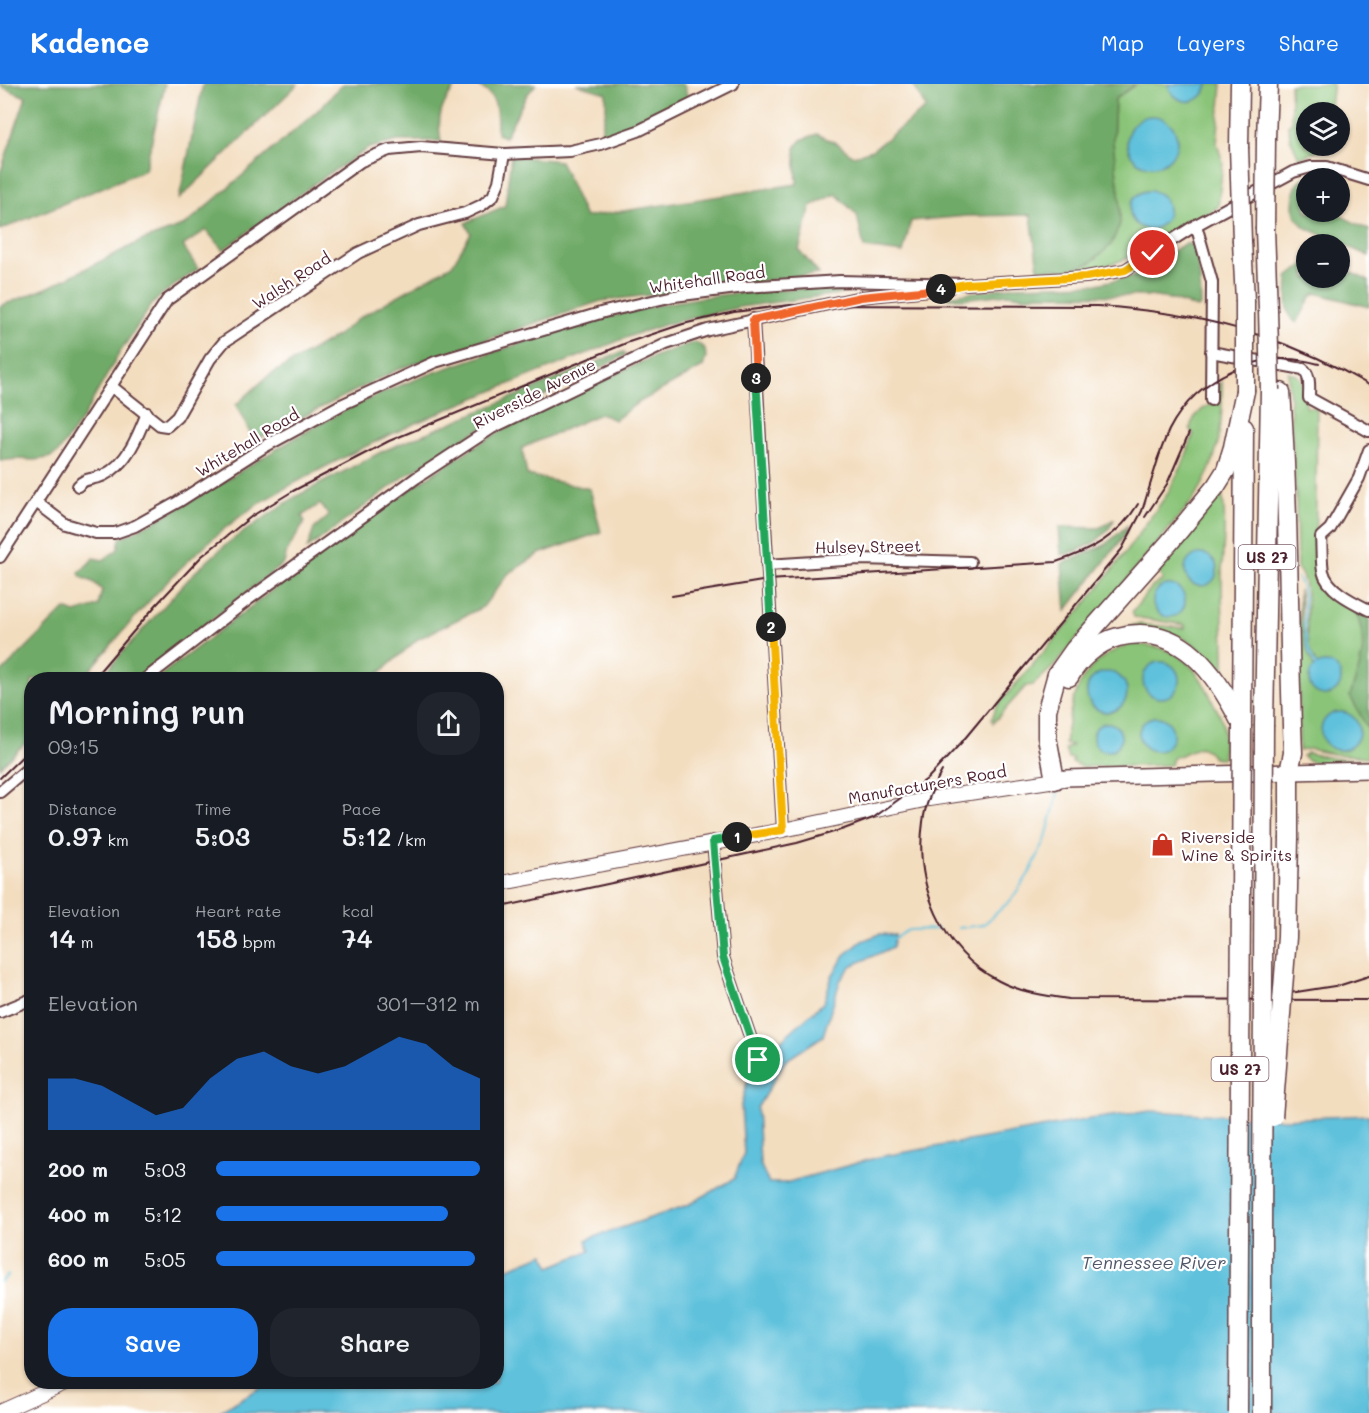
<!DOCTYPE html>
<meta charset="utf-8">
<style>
:root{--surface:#171b24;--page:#20242c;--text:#f1f3f6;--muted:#9ea1a6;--accent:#1a73e8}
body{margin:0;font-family:Mali,sans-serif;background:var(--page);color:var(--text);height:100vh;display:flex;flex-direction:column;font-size:22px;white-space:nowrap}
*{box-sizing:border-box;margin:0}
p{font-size:20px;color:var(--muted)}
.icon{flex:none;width:33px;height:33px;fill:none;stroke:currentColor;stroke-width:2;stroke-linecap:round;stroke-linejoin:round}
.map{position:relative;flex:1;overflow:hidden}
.drawer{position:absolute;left:24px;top:588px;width:480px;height:717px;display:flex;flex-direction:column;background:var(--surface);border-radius:24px;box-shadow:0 2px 4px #0004}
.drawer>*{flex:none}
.buttons{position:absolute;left:1296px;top:18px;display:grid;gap:12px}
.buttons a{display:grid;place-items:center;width:54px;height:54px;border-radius:50%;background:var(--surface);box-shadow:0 2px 4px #0004;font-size:30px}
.pin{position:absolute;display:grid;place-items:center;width:51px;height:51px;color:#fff;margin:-26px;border:3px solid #fff;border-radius:50%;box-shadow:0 2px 6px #0007}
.km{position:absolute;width:30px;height:30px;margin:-15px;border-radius:50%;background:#222;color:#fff;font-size:16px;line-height:30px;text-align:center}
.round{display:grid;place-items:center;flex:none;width:63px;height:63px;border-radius:24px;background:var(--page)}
.overview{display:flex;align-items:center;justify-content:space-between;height:102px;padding:0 24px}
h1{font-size:33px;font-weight:600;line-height:45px}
.figures{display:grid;grid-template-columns:repeat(3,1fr);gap:9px;height:102px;padding:6px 24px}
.figures div{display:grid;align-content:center}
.figures b{font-size:26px;font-weight:600}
.figures small{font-size:16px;font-weight:400}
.figures p{font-size:16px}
.chart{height:168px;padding:12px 24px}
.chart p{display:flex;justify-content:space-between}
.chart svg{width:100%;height:108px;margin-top:6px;fill:var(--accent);opacity:.7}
.button{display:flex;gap:12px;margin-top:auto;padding:12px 24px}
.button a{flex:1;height:69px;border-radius:24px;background:var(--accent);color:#fff;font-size:24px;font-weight:600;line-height:69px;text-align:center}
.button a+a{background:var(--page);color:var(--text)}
ul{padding:0 24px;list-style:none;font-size:20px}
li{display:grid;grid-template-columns:96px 72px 1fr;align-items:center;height:45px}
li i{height:15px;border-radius:8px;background:var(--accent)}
header{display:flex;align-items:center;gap:36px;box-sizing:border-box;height:84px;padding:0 30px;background:var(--accent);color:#fff}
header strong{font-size:28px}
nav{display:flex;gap:33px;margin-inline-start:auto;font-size:21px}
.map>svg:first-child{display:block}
.green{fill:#8ac478;stroke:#6a7252;stroke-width:1.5}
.forest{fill:#6faa68;stroke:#5c644a;stroke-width:1.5}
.water{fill:#5ec1dc;stroke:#547084;stroke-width:1.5}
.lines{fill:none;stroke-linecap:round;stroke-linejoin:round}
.stream{stroke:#5ec1dc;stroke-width:2}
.street-casing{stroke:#633c41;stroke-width:14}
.secondary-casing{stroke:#633c41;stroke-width:16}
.primary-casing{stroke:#633c41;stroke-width:18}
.highway-casing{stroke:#633c41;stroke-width:21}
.street{stroke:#fff;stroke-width:10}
.secondary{stroke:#fff;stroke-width:14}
.primary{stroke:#fff;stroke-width:15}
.highway{stroke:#fff;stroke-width:18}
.rail{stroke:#4a1f2b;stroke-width:2}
.highway-bridge-casing{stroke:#633c41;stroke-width:21;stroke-linecap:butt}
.highway-bridge{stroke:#fff;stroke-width:18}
.split-1-casing{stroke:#fff;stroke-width:12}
.split-2-casing{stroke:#fff;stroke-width:12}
.split-3-casing{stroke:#fff;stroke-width:12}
.split-4-casing{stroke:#fff;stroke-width:12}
.split-5-casing{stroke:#fff;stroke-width:12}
.split-1{stroke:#22a559;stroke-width:8}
.split-2{stroke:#f5b400;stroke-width:8}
.split-3{stroke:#22a559;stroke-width:8}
.split-4{stroke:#f0652b;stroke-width:8}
.split-5{stroke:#f5b400;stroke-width:8}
.labels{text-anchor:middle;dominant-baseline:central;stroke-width:4.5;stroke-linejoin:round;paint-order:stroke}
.shield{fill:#fff;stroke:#80626b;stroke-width:1.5}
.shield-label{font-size:15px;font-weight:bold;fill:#4a1f2b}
.street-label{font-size:16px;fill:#4a1f2b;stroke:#fff}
.poi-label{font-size:16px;fill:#4a1f2b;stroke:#fff;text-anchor:start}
.water-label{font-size:18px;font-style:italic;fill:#515869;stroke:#fff}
</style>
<header>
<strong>Kadence</strong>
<nav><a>Map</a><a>Layers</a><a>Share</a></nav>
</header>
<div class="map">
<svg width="1369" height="1329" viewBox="0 0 1369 1329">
<rect width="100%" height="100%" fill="#fff"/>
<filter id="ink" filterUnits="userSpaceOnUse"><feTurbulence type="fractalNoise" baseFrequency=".0167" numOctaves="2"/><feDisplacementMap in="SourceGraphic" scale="12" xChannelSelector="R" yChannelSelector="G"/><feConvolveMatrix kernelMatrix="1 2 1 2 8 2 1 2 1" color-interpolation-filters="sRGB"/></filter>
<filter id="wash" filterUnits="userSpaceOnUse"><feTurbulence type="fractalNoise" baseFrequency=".008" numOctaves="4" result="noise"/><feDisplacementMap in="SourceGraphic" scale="24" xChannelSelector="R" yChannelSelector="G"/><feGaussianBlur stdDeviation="1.35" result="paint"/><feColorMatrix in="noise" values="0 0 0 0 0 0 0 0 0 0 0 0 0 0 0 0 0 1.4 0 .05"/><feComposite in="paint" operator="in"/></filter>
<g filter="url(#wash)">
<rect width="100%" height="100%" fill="#f3ddbf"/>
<g class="green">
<path d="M 1136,0 L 1222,0 L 1217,60 L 1223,78 L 1218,123 L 1153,161 L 1140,148 L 1138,148 L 1137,152 L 1146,163 L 1145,166 C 1117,180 1099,185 1067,186 L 1090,179 L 1120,117 L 1113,58 L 1115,15 Z"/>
<path d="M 1290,0 L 1333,0 L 1329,28 L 1306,28 L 1306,62 L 1321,62 L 1320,66 L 1299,74 L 1291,56 L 1288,41 L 1291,39 C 1292,25 1290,14 1290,0 Z"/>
<path d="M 1288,288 C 1306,290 1305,309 1306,323 L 1317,324 L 1315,499 C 1342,513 1369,531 1367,567 C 1364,582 1356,597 1350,612 L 1369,647 L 1369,673 L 1332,670 L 1309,665 L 1299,667 L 1299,506 C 1301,513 1301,522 1301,530 C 1302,548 1306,567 1314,583 L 1317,581 C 1313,574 1309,567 1308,559 C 1304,539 1312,499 1297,484 L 1296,413 Z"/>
<path d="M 1222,297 C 1223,344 1220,376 1193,416 L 1055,581 L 1033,601 L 1026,602 L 993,639 L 992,635 L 996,623 L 1088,517 L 1120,476 L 1166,412 L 1182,382 L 1194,350 L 1190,346 C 1191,333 1205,321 1217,318 L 1218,302 Z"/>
<path d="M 1222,410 C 1228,439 1221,470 1222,499 C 1222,530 1225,561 1224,593 C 1194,549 1174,550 1125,543 L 1138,540 L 1185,544 L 1185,541 L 1134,533 L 1132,528 L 1152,503 L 1163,496 L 1159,489 L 1161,486 Z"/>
<path d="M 1128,561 C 1172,559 1195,577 1212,616 C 1216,624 1222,633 1223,641 C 1224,652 1223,664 1223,674 L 1213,674 L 1208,667 L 1200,663 L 1173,674 L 1171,681 L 1082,683 L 1072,678 L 1072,674 L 1068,674 L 1065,665 L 1072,661 L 1065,660 C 1071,613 1079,578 1128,561 Z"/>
<polygon points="1307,669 1332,674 1369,677 1315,679 1308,676 1302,672"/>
</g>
<g class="forest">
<polygon points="0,0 165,0 145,86 0,146 0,89 26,13 0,2"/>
<polygon points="203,0 298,0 179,115"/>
<path d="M 343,0 L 467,0 L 457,1 C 442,19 436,33 441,57 L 398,57 L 369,64 L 318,97 L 223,166 L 206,146 L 183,162 L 198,185 L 161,211 L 151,222 L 120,268 L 82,335 L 58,369 L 48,374 L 34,376 L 17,375 L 0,377 L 0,222 L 47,204 L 141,157 L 185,141 L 316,28 Z"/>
<path d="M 475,0 L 536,0 L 527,11 L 505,53 L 497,50 C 497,26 499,11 475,0 Z"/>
<polygon points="576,0 684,0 688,15 660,30 600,53 606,25 606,9"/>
<polygon points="913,0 1136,0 1115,15 1113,58 1120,117 1120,140 1111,161 1090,179 1067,186 1038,185 1031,131 967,132 911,137 903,169 864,164 857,131 836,110 811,122 799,166 819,190 601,217 399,285 254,357 236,321 268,292 335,253 361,233 452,181 471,149 465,139 505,122 511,72 560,77 585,133 797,100 795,64 801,56 817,50 838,60 853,72 872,66 926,24"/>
<polygon points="1310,92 1314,94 1306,94 1306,128 1338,128 1341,132 1369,146 1369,172 1304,143 1296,133 1293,123 1294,109 1297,100 1302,95"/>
<path d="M 1184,160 L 1191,160 C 1201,179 1200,199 1201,220 L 1198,224 L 1170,215 L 1149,212 L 1038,211 L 1028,213 L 1008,210 L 961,215 L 940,213 L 1017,202 L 1097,200 L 1134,192 Z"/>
<path d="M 1306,179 L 1306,194 L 1340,194 L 1340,183 L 1369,197 L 1369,223 L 1316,209 L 1311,213 L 1297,239 C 1283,232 1288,207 1288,193 Z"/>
<path d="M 860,201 L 892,203 L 740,223 L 667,240 L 633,251 C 530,293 425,330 327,382 C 295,399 262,415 233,438 C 176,482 129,539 83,595 L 32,596 L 31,654 L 0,683 L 0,590 L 65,525 L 75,529 L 98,522 L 102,506 L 93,498 L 81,493 L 79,489 L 94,474 L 103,476 L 118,465 L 120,454 C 200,418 270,364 348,325 C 399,299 455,281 509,263 C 569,244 631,224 693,215 C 748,206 805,204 860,201 Z"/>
<path d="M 696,258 L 705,265 L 706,273 L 703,283 L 636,320 L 615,336 L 600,330 L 522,364 L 527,391 L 590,405 L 601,448 L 539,470 L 508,490 L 483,523 L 418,555 L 373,595 L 154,596 C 260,517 362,434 474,363 C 506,343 541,327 575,310 C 613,291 654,270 696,258 Z"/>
<polygon points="619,269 624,268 626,271 509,329 461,356 408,390 307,465 314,445 329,432 320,420 302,432 305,438 287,467 284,479 136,595 100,596 127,563 195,488 229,458 295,413 383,367"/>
<path d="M 1114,436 C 1105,456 1082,467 1061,471 L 1059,443 L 1099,444 Z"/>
<polygon points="1127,442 1126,449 1119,459 1066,527 1062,480 1105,461"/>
<path d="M 1354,523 L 1369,535 L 1369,647 L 1350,612 C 1363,573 1369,560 1354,523 Z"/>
</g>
<g class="water">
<path d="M 1168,0 L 1208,0 L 1208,1 C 1202,23 1174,23 1168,0 Z"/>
<circle cx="1152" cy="57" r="25"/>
<circle cx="1149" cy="126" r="19"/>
<circle cx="1201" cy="486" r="16"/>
<circle cx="1169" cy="517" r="16"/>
<circle cx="1161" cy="596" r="18"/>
<circle cx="1325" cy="595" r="16"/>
<circle cx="1107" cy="608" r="20"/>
<circle cx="1340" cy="647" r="19"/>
<circle cx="1156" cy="650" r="17"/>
<circle cx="1107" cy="653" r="14"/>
<polygon points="880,850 895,851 893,863 851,882 840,897 823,952 785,977 757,1024 760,1080 769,1099 785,1099 879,1073 1090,1035 1151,1027 1285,1035 1369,1031 1369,1329 217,1329 270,1298 496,1298 497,1189 544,1170 550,1183 590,1167 586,1156 688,1121 734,1095 744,1069 741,1021 748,995 768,968 824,918 832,892 845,871 862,857"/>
</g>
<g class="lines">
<g class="stream">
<path d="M 1297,494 C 1307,503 1303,536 1305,550 C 1307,562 1310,572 1316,582"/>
<polyline points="959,844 983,841 1011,816 1030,788 1045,757 1059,705"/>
<polyline points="893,855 908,846 938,845"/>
<polyline points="0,1198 8,1191"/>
</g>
</g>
</g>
<g filter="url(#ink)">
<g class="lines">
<defs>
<g id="street">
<polyline points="1196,141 1212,198 1211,316"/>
<polyline points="753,235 783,746"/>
<path d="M 1211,268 L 1303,285 C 1311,291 1309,304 1309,314 L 1369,347"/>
<polyline points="111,302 160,341 167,342 177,333 210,275 224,258 358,169 419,141 465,129 482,121 493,112 499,98 504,70"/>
<path d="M 1369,366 L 1359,394 L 1330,445 L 1321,453 C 1322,464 1321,476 1323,487 C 1327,506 1353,518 1369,526"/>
<path d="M 78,402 C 85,393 94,396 104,391 C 127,380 138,352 147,329"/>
<polyline points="36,418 65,440 96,449 115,449 135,442 178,418 264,363 341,321 435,278 604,228 674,212 745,203 840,197 966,200 1086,193 1125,186 1196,141 1293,88 1311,83 1327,83 1369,96"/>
<polyline points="0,473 167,216 361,77 389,66 421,63 504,70 570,67 601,60 638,47 733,0"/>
<polyline points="767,481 860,475 970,478"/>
<polyline points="144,596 249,515 416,394 492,344 581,301 666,260 708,246 861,213 949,204"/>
<polyline points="0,708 32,681"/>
<polyline points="713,757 723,873 758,976"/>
<polyline points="0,928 32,915"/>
</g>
<g id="secondary">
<polyline points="496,800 783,746 929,715 1063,695"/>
<polyline points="0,1328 67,1298"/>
</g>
<polyline id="primary" points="1065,694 1369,686"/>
<g id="highway">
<polyline points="1266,55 1268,0"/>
<polyline points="1239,63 1240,0"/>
<polyline points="1265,145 1268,226"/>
<polyline points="1242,157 1245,217"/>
<path d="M 1281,308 C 1290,428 1288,549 1293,669 L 1289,688 L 1289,754"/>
<path d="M 1069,593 C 1078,576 1098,558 1118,553 C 1181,537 1217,591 1242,641"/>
<polyline points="1242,638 1244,344"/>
<polyline points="1264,641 1270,306"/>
<polyline points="1055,696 1047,653 1047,626 1057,590 1074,566 1169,459 1216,402 1226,386 1233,363 1245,307"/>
<polyline points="1262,1152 1262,1329"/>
</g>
</defs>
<use href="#street" class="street-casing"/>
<use href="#secondary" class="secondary-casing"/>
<use href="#primary" class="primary-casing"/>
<use href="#highway" class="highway-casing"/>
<use href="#street" class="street"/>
<use href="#secondary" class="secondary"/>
<use href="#primary" class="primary"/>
<use href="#highway" class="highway"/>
<g class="rail">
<path d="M 1157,376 C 1161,366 1165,355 1169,346 C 1197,292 1261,263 1319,280"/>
<polyline points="1145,433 1167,400 1189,349"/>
<path d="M 672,512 L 768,496 L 1056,478 C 1090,467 1119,452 1138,420"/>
<path d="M 92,596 L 157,520 L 202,472 L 252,432 L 293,407 L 389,357 L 629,258 L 683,240 L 734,228 L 790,221 L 1097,222 C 1197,228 1282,250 1369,301"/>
<path d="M 942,687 C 933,703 925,720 923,738 C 914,800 942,868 999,897 C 1020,908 1046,912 1069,915 L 1369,916"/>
<polyline points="0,694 32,663"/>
<polyline points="496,824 797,759 844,745 873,734 927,695 961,659 1122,465 1142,427 1160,369"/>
<polyline points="1290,909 1341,901 1369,892"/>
</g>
<defs>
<g id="highway-bridge">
<polyline points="1239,63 1242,157"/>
<polyline points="1265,145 1266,55"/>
<polyline points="1268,226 1270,306"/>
<polyline points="1245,307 1245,217"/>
<polyline points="1273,1033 1287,853 1289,754"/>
<polyline points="1262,1152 1264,641"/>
<polyline points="1238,1329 1242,641"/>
</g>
</defs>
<use href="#highway-bridge" class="highway-bridge-casing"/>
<use href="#highway-bridge" class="highway-bridge"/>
</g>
</g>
<g class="lines" filter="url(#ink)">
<defs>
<polyline id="split-1" points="737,753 713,757 723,873 758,976"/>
<polyline id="split-2" points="737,753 783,746 771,543"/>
<polyline id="split-3" points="756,294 771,543"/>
<polyline id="split-4" points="756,294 753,236 861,213 941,205"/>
<polyline id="split-5" points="941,205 966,200 1086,193 1125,186 1153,169"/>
</defs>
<use href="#split-1" class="split-1-casing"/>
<use href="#split-2" class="split-2-casing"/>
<use href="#split-3" class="split-3-casing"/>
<use href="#split-4" class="split-4-casing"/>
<use href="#split-5" class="split-5-casing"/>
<use href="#split-1" class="split-1"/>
<use href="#split-2" class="split-2"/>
<use href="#split-3" class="split-3"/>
<use href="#split-4" class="split-4"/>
<use href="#split-5" class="split-5"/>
</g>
<defs>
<symbol id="shop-bare" viewBox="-9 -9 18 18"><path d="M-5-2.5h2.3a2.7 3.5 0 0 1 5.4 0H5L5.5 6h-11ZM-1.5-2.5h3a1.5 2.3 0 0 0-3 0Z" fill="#c8321e" stroke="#fff" stroke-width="2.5" paint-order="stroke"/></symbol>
</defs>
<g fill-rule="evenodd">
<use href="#shop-bare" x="1146" y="744" width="33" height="33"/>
</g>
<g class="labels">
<g class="shield">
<rect x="1238.5" y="461" width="57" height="24" rx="4.5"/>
<rect x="1211.5" y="973" width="57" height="24" rx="4.5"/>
</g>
<g class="shield-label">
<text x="1267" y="473">US 27</text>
<text x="1240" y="985">US 27</text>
</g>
<g class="street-label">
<text transform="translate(707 195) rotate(-8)">Whitehall Road</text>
<text transform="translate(291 196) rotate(-33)">Walsh Road</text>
<text transform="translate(534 309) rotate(-27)">Riverside Avenue</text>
<text transform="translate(247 358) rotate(-31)">Whitehall Road</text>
<text transform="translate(868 462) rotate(-1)">Hulsey Street</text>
<text transform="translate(927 700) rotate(-10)">Manufacturers Road</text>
</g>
<g class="poi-label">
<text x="1181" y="752">Riverside<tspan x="1181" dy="18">Wine &amp; Spirits</tspan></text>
</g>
<g class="water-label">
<text x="1154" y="1178">Tennessee River</text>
</g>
</g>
</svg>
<div class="buttons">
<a><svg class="icon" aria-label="layers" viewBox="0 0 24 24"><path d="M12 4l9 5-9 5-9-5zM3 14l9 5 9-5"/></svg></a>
<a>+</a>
<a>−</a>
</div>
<div class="pin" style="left:758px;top:976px;background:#1e9e55"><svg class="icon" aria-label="arrive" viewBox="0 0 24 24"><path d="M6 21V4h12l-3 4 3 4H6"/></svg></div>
<div class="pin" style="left:1153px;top:169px;background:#d93025"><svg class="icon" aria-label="check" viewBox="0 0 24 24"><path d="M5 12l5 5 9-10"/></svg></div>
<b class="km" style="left:737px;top:753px">1</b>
<b class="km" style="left:771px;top:543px">2</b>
<b class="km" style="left:756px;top:294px">3</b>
<b class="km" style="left:941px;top:205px">4</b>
<section class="drawer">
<div class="overview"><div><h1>Morning run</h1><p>09:15</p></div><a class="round"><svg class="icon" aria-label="share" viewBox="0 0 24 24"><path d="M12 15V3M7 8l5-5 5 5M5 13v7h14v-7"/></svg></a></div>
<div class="figures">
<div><p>Distance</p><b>0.97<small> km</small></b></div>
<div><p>Time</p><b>5:03</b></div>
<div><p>Pace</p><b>5:12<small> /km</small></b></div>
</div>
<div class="figures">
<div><p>Elevation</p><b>14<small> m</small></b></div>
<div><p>Heart rate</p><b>158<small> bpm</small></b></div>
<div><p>kcal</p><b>74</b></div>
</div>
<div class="chart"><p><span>Elevation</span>301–312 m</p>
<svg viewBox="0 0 160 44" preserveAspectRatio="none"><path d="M0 44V23L10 23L20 26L30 32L40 38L50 35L60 23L70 15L80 12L90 18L100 21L110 18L120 12L130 6L140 9L150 18L160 23V44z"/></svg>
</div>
<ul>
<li><b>200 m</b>5:03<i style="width:100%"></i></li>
<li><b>400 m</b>5:12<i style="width:88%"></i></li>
<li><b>600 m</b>5:05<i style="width:98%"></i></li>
</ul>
<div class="button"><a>Save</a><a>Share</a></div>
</section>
</div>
